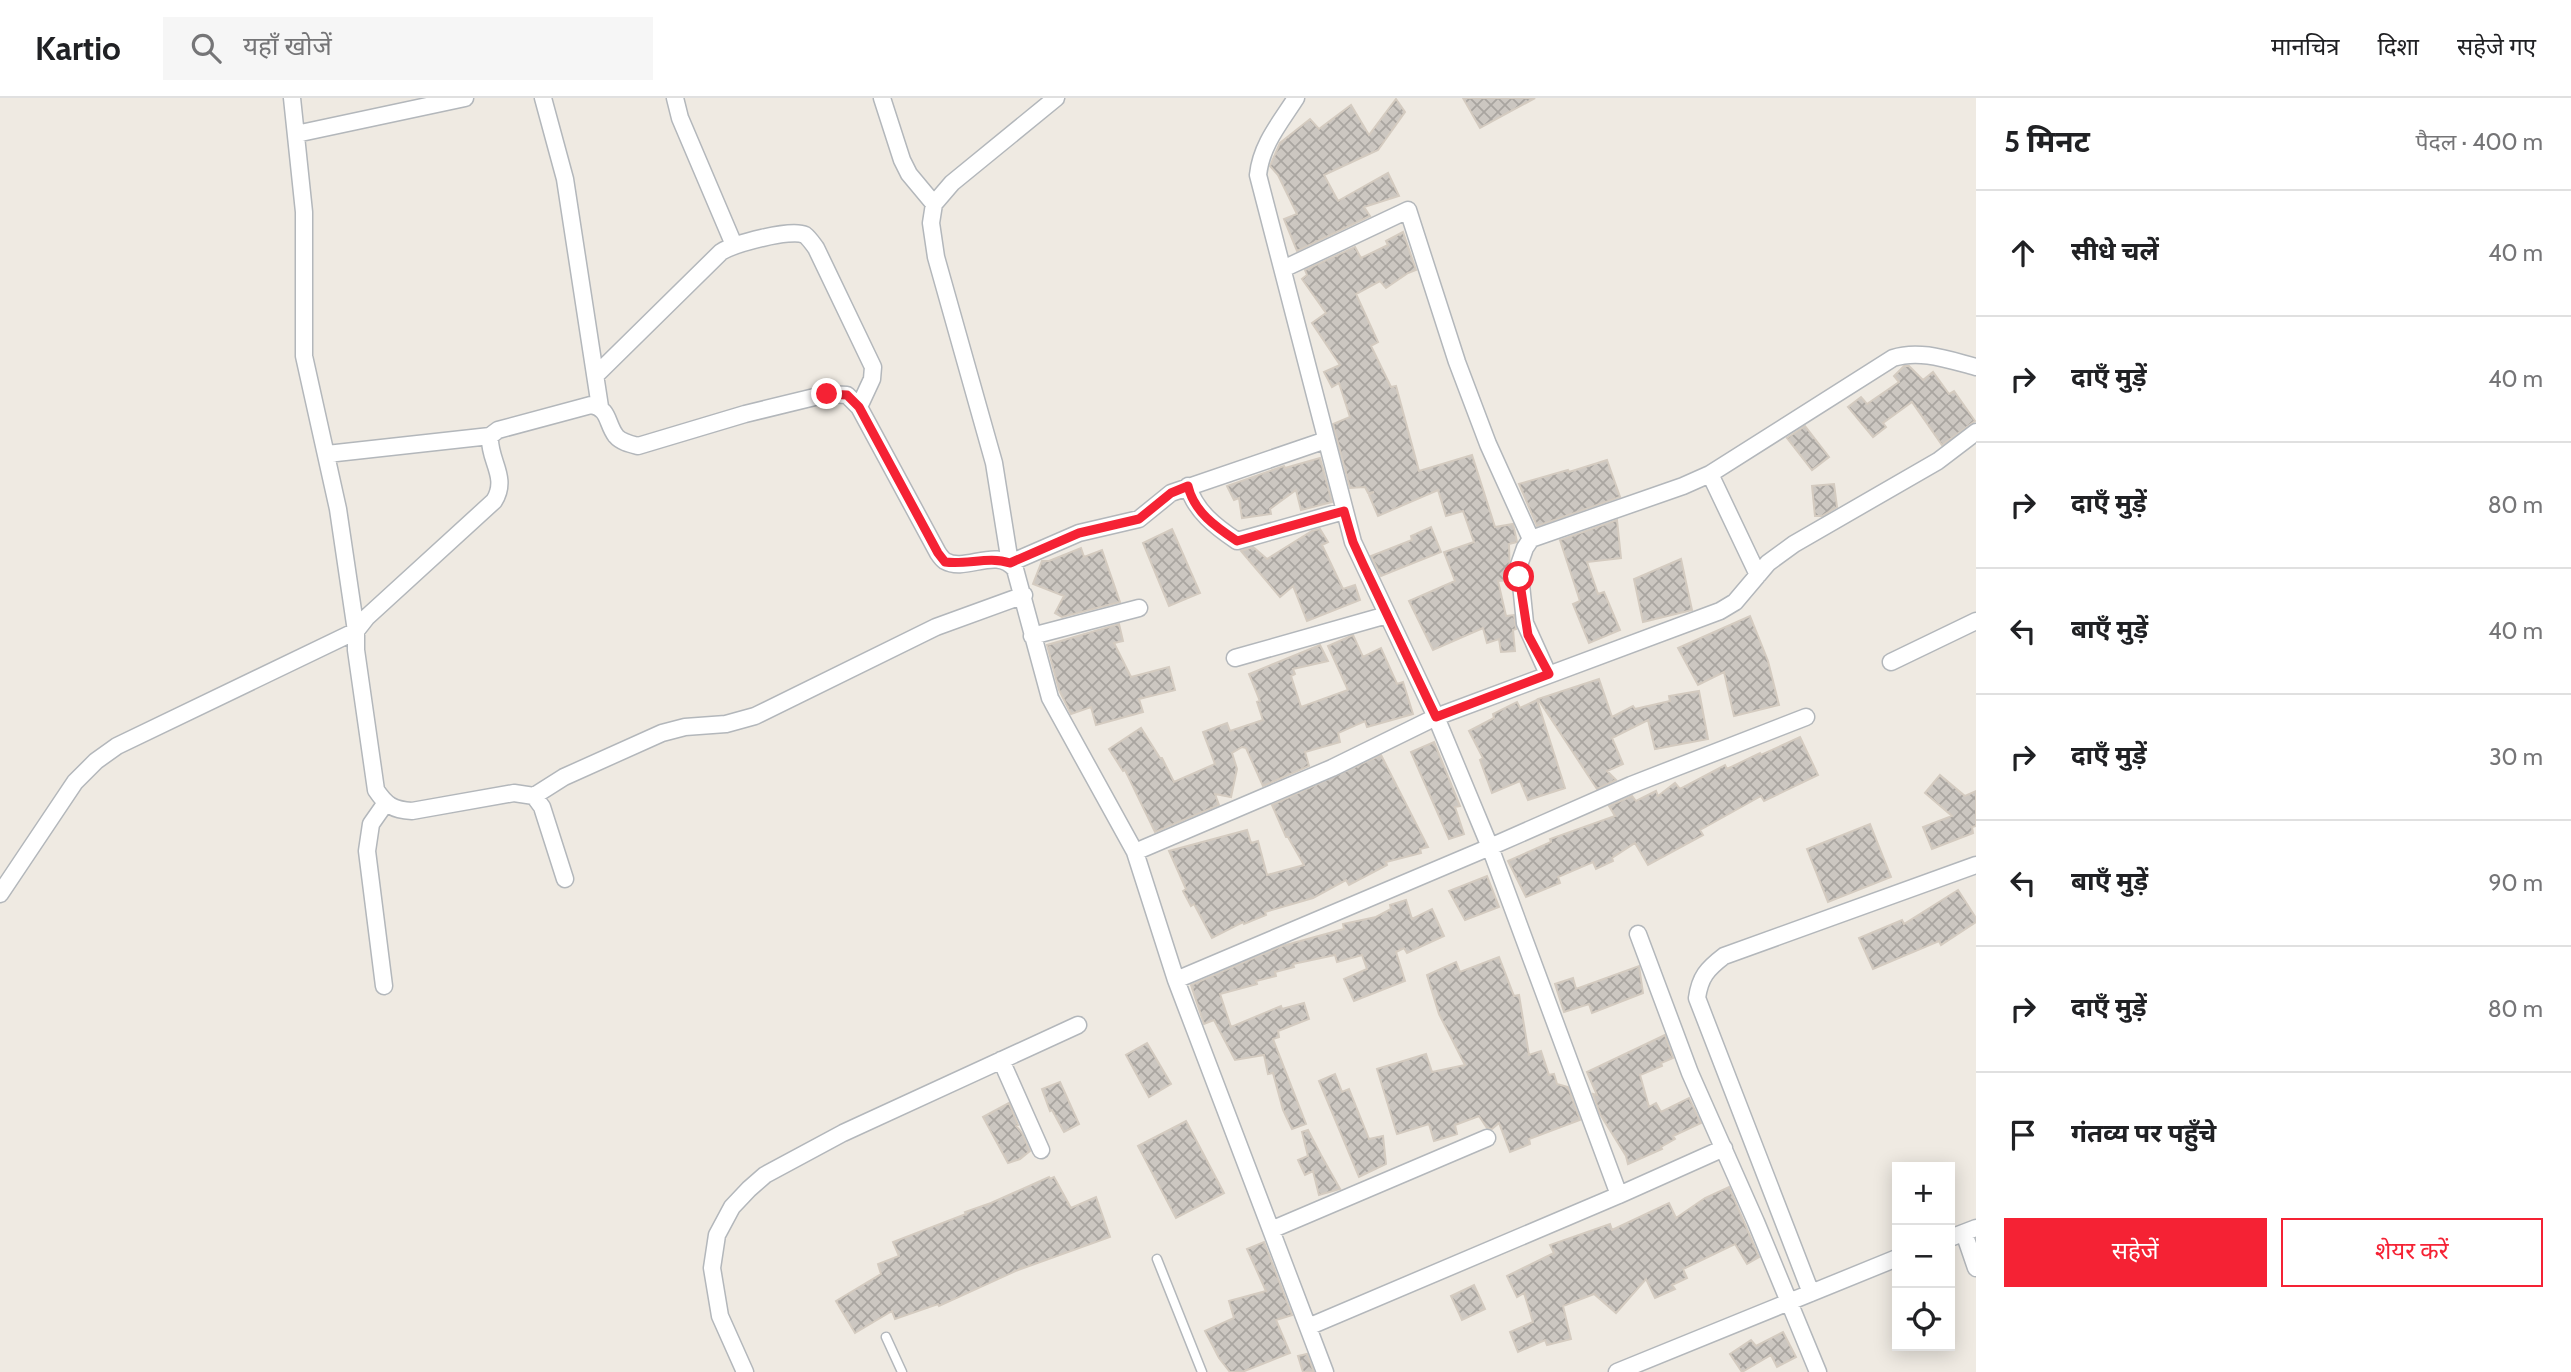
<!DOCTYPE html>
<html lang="hi">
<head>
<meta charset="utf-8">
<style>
  :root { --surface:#fff; --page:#f6f6f6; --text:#202124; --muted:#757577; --line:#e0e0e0; --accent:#f52234 }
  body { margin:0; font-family:Cabin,"Noto Sans Devanagari",sans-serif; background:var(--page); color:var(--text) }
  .controls { position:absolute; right:21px; bottom:21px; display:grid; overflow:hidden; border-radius:0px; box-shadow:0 4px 18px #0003 }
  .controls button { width:63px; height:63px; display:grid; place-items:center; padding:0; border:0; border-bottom:2px solid var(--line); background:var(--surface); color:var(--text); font:35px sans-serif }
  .stop { position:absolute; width:21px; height:21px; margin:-16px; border:5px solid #f52234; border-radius:50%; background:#fff }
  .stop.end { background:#f52234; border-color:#fff; box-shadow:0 2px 7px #0008 }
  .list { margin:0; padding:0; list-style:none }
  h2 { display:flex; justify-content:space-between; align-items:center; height:91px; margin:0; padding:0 28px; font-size:30px }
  h2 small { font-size:23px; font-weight:400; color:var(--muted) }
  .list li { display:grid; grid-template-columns:46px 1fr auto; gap:21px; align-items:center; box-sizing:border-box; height:126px; padding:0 28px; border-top:2px solid var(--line) }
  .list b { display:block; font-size:26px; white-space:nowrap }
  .list em { font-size:23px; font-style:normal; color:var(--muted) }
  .actions { display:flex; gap:14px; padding:21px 28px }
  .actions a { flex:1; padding:16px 0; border:2px solid var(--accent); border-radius:0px; text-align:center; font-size:24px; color:var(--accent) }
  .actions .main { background:var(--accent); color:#fff }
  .icon { flex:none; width:38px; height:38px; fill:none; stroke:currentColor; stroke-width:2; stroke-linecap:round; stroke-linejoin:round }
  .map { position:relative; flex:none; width:1976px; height:1274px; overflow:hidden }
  header { display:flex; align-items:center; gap:42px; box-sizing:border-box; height:98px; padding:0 35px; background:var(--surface); border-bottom:2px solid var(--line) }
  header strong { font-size:33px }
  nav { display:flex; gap:38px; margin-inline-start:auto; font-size:24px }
  .search { width:490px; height:63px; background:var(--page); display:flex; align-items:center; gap:18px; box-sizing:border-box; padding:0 24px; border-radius:0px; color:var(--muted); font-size:26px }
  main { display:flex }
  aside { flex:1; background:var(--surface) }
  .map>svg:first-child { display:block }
</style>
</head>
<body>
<header>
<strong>Kartio</strong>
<div class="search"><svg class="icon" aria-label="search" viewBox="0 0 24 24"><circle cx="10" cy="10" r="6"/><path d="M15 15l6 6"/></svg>यहाँ खोजें</div>
<nav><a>मानचित्र</a><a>दिशा</a><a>सहेजे गए</a></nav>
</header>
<main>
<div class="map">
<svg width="1976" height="1274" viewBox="0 0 1976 1274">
  <defs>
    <pattern id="building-cross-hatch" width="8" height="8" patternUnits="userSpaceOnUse" patternTransform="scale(1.75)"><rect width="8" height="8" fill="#ccc7c1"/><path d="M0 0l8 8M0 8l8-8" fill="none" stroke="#a9a5a0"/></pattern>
  </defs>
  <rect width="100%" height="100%" fill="#efeae2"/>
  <!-- building -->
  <path fill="url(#building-cross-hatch)" stroke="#d4cbc0" stroke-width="2" d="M 1463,0 L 1535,0 L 1480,30 Z
    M 1396,1 L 1405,14 L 1378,52 L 1324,77 L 1338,103 L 1388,75 L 1399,98 L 1364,109 L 1370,118 L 1297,153 L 1284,121 L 1297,116 L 1278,77 L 1270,68 L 1280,45 L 1310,21 L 1319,31 L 1351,7 L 1369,37 Z
    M 1403,134 L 1416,172 L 1408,175 L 1386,190 L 1380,183 L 1356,196 L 1378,244 L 1371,248 L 1391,289 L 1396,288 L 1419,373 L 1472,357 L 1495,429 L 1513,426 L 1514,430 L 1517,444 L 1509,446 L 1510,482 L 1498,483 L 1506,518 L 1514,517 L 1516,531 L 1513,532 L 1515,553 L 1501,554 L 1499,541 L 1487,545 L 1483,530 L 1433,552 L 1409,503 L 1455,483 L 1444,454 L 1474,444 L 1463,413 L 1446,418 L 1438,392 L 1378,418 L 1369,397 L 1374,394 L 1368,395 L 1365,389 L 1350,390 L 1333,326 L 1350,319 L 1339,285 L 1332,289 L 1324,274 L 1340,267 L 1312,225 L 1326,215 L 1302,181 L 1307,177 L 1305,172 L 1355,149 L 1361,160 L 1388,147 L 1386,143 Z
    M 1904,268 L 1909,268 L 1923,282 L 1933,274 L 1949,296 L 1954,293 L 1975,323 L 1942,347 L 1912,304 L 1883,325 L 1886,329 L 1873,339 L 1848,309 L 1861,299 L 1867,306 L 1899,284 L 1894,278 Z
    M 1805,328 L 1829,359 L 1812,372 L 1787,340 Z
    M 1320,360 L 1332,404 L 1301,412 L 1296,392 L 1270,411 L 1271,416 L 1242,420 L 1239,400 L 1234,402 L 1227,388 L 1284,368 L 1285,370 Z
    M 1607,362 L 1620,399 L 1537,428 L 1519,386 L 1568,372 L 1569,374 Z
    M 1834,386 L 1837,409 L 1822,418 L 1815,418 L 1812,388 Z
    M 1617,422 L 1621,460 L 1587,464 L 1598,496 L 1604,494 L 1620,532 L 1589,545 L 1573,506 L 1580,503 L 1560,442 Z
    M 1431,429 L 1441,454 L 1381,478 L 1371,458 L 1412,442 L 1411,438 Z
    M 1172,431 L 1200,495 L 1169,508 L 1143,445 Z
    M 1320,431 L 1328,444 L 1322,447 L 1343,491 L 1355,487 L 1360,502 L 1307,523 L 1293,488 L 1280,499 L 1241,453 L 1253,449 L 1267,461 L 1312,433 Z
    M 1081,450 L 1084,459 L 1102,452 L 1120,504 L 1062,519 L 1055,515 L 1064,498 L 1033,486 L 1042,463 L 1049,463 Z
    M 1681,461 L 1692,512 L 1643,524 L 1634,481 Z
    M 1750,518 L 1768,563 L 1779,607 L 1734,618 L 1724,574 L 1698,587 L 1678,550 Z
    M 1119,526 L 1123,543 L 1114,545 L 1131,579 L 1169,569 L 1175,592 L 1139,601 L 1143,614 L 1096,627 L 1091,609 L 1071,616 L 1059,592 L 1047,547 Z
    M 1353,537 L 1363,559 L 1381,550 L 1397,586 L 1403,584 L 1413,616 L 1367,629 L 1365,623 L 1338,635 L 1340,644 L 1305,654 L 1309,668 L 1263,688 L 1246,650 L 1242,649 L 1232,655 L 1237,671 L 1231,699 L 1215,696 L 1219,707 L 1155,734 L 1125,672 L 1123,673 L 1109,651 L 1141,630 L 1160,660 L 1162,660 L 1174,684 L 1215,666 L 1203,634 L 1227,625 L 1230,633 L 1263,622 L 1257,604 L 1260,603 L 1249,576 L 1320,547 L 1328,563 L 1293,571 L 1295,576 L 1291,578 L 1301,609 L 1348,592 L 1328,548 Z
    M 1599,581 L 1612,619 L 1633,608 L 1635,611 L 1670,603 L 1669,598 L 1699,593 L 1708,641 L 1655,651 L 1648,622 L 1612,640 L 1623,666 L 1607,673 L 1616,682 L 1597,691 L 1538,601 Z
    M 1537,602 L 1565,690 L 1528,702 L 1520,683 L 1492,695 L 1480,662 L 1483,660 L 1469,633 L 1494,620 L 1493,616 L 1517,604 L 1520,610 Z
    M 1800,639 L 1818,677 L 1764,703 L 1761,698 L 1700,732 L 1703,737 L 1648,767 L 1635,745 L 1612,760 L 1613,763 L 1596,771 L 1593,764 L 1558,779 L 1560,785 L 1526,799 L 1508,763 L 1551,744 L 1550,741 L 1615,718 L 1609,708 L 1632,698 L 1636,703 L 1656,693 L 1658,698 L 1675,685 L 1680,691 L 1725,667 L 1727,671 L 1760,655 L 1761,657 Z
    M 1434,644 L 1460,708 L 1455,709 L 1464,736 L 1449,741 L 1411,654 Z
    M 1381,657 L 1428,749 L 1420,751 L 1421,755 L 1386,764 L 1387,767 L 1349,787 L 1346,782 L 1313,800 L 1265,814 L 1266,817 L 1244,826 L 1243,824 L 1212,840 L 1194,806 L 1191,808 L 1183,793 L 1186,791 L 1169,753 L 1247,732 L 1251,745 L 1258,743 L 1267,777 L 1304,767 L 1288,739 L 1286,739 L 1272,707 Z
    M 1940,677 L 1965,698 L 1976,693 L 1976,728 L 1972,729 L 1973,735 L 1932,751 L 1923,729 L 1952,718 L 1925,695 Z
    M 1870,726 L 1891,779 L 1828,804 L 1807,751 Z
    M 1487,778 L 1499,809 L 1465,822 L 1449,793 Z
    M 1958,792 L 1976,820 L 1976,824 L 1941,847 L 1939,843 L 1873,871 L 1859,840 L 1902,822 L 1904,826 Z
    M 1406,802 L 1412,821 L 1432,811 L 1444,838 L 1407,855 L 1404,850 L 1396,854 L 1405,883 L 1354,903 L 1344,881 L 1367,871 L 1362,857 L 1337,864 L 1335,857 L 1293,866 L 1294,869 L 1275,874 L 1276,878 L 1256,883 L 1257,886 L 1220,896 L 1231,929 L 1281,908 L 1282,911 L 1304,905 L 1309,921 L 1278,933 L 1279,939 L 1273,941 L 1306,1026 L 1292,1031 L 1283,1012 L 1273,975 L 1268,976 L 1264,957 L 1235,962 L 1214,922 L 1204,926 L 1191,887 L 1282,848 L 1344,831 L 1343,826 L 1376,819 L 1391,811 L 1390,807 Z
    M 1499,859 L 1514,898 L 1519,897 L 1529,957 L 1541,953 L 1549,977 L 1554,976 L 1557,986 L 1568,989 L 1580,1022 L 1529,1041 L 1530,1046 L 1510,1054 L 1499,1025 L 1492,1031 L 1487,1030 L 1479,1018 L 1455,1027 L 1457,1036 L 1434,1043 L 1429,1026 L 1397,1036 L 1377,971 L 1426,956 L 1432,974 L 1465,967 L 1439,916 L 1427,877 L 1456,864 L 1460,874 Z
    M 1639,868 L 1643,895 L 1592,915 L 1589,906 L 1564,914 L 1555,886 L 1573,880 L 1576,891 Z
    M 1665,937 L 1673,960 L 1661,965 L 1662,968 L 1640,977 L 1649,1009 L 1656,1005 L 1661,1014 L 1689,1000 L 1701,1025 L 1673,1038 L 1675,1041 L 1661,1049 L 1662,1051 L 1628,1066 L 1626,1058 L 1600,1016 L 1593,996 L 1597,997 L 1587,974 Z
    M 1147,945 L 1171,986 L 1149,999 L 1126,957 Z
    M 1335,976 L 1342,994 L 1349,991 L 1369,1041 L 1383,1038 L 1386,1066 L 1359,1079 L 1319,983 Z
    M 1060,984 L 1079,1026 L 1064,1034 L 1052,1012 L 1050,1013 L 1042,991 Z
    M 1009,1005 L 1018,1027 L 1016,1028 L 1022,1035 L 1030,1053 L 1020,1061 L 1008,1065 L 983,1019 Z
    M 1186,1023 L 1224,1095 L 1176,1120 L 1138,1048 Z
    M 1308,1032 L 1321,1057 L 1340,1091 L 1319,1097 L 1313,1073 L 1305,1077 L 1298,1062 L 1308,1058 L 1302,1034 Z
    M 1049,1079 L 1050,1081 L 1054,1079 L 1071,1110 L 1096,1099 L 1110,1139 L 1018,1172 L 939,1208 L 938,1206 L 895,1221 L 892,1213 L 855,1235 L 836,1203 L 881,1176 L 878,1166 L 899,1158 L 893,1144 L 966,1116 L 965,1114 L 991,1105 Z
    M 1729,1089 L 1759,1159 L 1747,1166 L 1735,1146 L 1683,1171 L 1687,1180 L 1672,1187 L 1675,1191 L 1655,1200 L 1646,1181 L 1616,1215 L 1594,1196 L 1563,1208 L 1571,1241 L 1547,1247 L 1545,1242 L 1518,1254 L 1510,1234 L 1533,1224 L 1524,1195 L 1517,1199 L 1507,1178 L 1554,1155 L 1550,1147 L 1610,1126 L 1612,1132 L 1669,1105 L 1676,1120 L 1705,1100 Z
    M 1264,1144 L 1292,1217 L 1276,1222 L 1290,1255 L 1242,1274 L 1230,1274 L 1219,1260 L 1205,1233 L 1234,1220 L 1229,1203 L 1266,1193 L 1247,1151 Z
    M 1474,1187 L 1485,1211 L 1462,1222 L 1451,1198 Z
    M 1783,1234 L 1796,1259 L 1777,1269 L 1771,1257 L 1742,1274 L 1730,1256 L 1751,1242 L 1756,1248 Z
    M 1307,1256 L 1314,1274 L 1303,1274 L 1298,1258 Z"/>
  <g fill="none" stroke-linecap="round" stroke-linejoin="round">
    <defs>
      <path id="lane" d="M 1157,1161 L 1202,1274
        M 886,1239 L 902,1274"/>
      <path id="street" d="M 543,0 L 565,81 L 600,309
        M 675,0 L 680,20 L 734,147
        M 882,0 L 902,62 L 909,76 L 934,106
        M 1056,0 L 952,85 L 934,106 L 931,125 L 936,159 L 994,365 L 1010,465 L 1079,435 L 1139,421 L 1171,395 L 1326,342
        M 1296,0 C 1280,25 1261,47 1258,77 L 1353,444 L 1436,619 L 1490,749 L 1619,1097 L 1724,1050
        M 296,36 L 465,0
        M 1283,171 L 1408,112 L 1457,264 L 1488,346 L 1531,441
        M 596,277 L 721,154 C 734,146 791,130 805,137 C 809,140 813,146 816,150 L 873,269 L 872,281 L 859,309
        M 327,356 L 490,338
        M 1710,376 L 1758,477
        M 1188,388 C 1195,413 1216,429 1237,443 L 1344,413
        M 1032,538 L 1139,510
        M 1235,560 L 1387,517
        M 1891,564 L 1976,523
        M 1548,576 L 1525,525 L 1519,467 L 1525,450 L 1531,441 L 1683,388 L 1710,376 L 1893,260 C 1920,251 1949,262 1976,269
        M 534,698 L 564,679 L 662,635 L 685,629 L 726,626 L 755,618 L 936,529 L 1024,497
        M 1135,754 L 1332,670 L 1436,619 L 1720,513 L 1735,504 L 1768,465 L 1794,446 L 1938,363 L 1976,334
        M 565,781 L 542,709 L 534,698 L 514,695 L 412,713 C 393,712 386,707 376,692 L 356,552 L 356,533 L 367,519 L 494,403 C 509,379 488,362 490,338 L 498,332 L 591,307 C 610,311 606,325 616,338 C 621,344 630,346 638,348 L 745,316 L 827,296 L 847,297 L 859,309 L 938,455 C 940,458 942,461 945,463 C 966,475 996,448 1015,471 L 1050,600 L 1135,754 L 1176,882 L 1325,1274
        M 0,796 L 75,684 L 96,663 L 117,648 L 356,533 L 338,411 L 304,258 L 304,114 L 292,0
        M 1638,836 L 1690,975 L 1756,1124 L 1818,1274
        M 1176,882 L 1490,749 L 1631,687 L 1806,619
        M 384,888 L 367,753 L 371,726 L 385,706
        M 1001,962 L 1041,1052
        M 1271,1132 L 1487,1040
        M 1964,1135 L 1976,1170
        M 1950,1140 L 1976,1130
        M 1811,1195 L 1697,900 C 1700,879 1707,871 1724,858 L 1976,767
        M 1308,1229 L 1619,1097
        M 745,1274 L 720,1218 L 712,1170 L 717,1137 L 732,1109 L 749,1091 L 765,1077 L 843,1035 L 1078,927
        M 1617,1274 L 1897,1160"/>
    </defs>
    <!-- lane casing -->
    <use href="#lane" stroke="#b3b7bb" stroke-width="11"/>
    <!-- street casing -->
    <use href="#street" stroke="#b3b7bb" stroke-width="19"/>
    <!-- lane -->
    <use href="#lane" stroke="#fff" stroke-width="8"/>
    <!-- street -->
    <use href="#street" stroke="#fff" stroke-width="16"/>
  </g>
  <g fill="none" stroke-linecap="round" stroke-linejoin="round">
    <!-- route -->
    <path stroke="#f52234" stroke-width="9" d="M 827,296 L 847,297 L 859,309 L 938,455 L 945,464 C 967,467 989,458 1010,465 L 1079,435 L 1139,421 L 1171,395 L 1188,388 C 1194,414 1216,429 1237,443 L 1344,413 L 1353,444 L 1363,466 L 1436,619 L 1549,576 L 1528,537 L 1519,479"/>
  </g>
</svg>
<div class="controls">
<button>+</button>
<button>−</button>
<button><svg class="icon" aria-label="locate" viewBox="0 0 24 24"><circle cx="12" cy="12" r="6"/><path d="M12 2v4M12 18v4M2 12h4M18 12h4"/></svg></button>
</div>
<div class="stop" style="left:1519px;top:479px"></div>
<div class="stop end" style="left:827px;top:296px"></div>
</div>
<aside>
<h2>5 मिनट<small>पैदल · 400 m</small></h2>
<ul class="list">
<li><svg class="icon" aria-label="ahead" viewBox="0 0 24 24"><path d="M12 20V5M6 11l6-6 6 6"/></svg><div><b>सीधे चलें</b></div><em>40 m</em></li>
<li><svg class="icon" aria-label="right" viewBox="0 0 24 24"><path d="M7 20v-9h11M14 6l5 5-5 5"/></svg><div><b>दाएँ मुड़ें</b></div><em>40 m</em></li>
<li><svg class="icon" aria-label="right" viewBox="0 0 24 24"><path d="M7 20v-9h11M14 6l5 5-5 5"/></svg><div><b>दाएँ मुड़ें</b></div><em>80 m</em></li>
<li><svg class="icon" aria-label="left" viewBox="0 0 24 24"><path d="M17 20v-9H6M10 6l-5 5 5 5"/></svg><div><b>बाएँ मुड़ें</b></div><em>40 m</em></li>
<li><svg class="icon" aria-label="right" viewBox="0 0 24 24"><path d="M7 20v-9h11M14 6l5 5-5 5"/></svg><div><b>दाएँ मुड़ें</b></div><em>30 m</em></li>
<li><svg class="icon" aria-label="left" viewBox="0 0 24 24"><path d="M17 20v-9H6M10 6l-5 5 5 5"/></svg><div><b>बाएँ मुड़ें</b></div><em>90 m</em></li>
<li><svg class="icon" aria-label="right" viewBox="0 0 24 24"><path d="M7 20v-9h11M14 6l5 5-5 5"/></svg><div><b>दाएँ मुड़ें</b></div><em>80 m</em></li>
<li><svg class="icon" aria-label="arrive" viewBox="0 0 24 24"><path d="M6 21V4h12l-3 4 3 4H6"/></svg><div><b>गंतव्य पर पहुँचे</b></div></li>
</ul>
<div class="actions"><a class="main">सहेजें</a><a>शेयर करें</a></div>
</aside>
</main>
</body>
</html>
